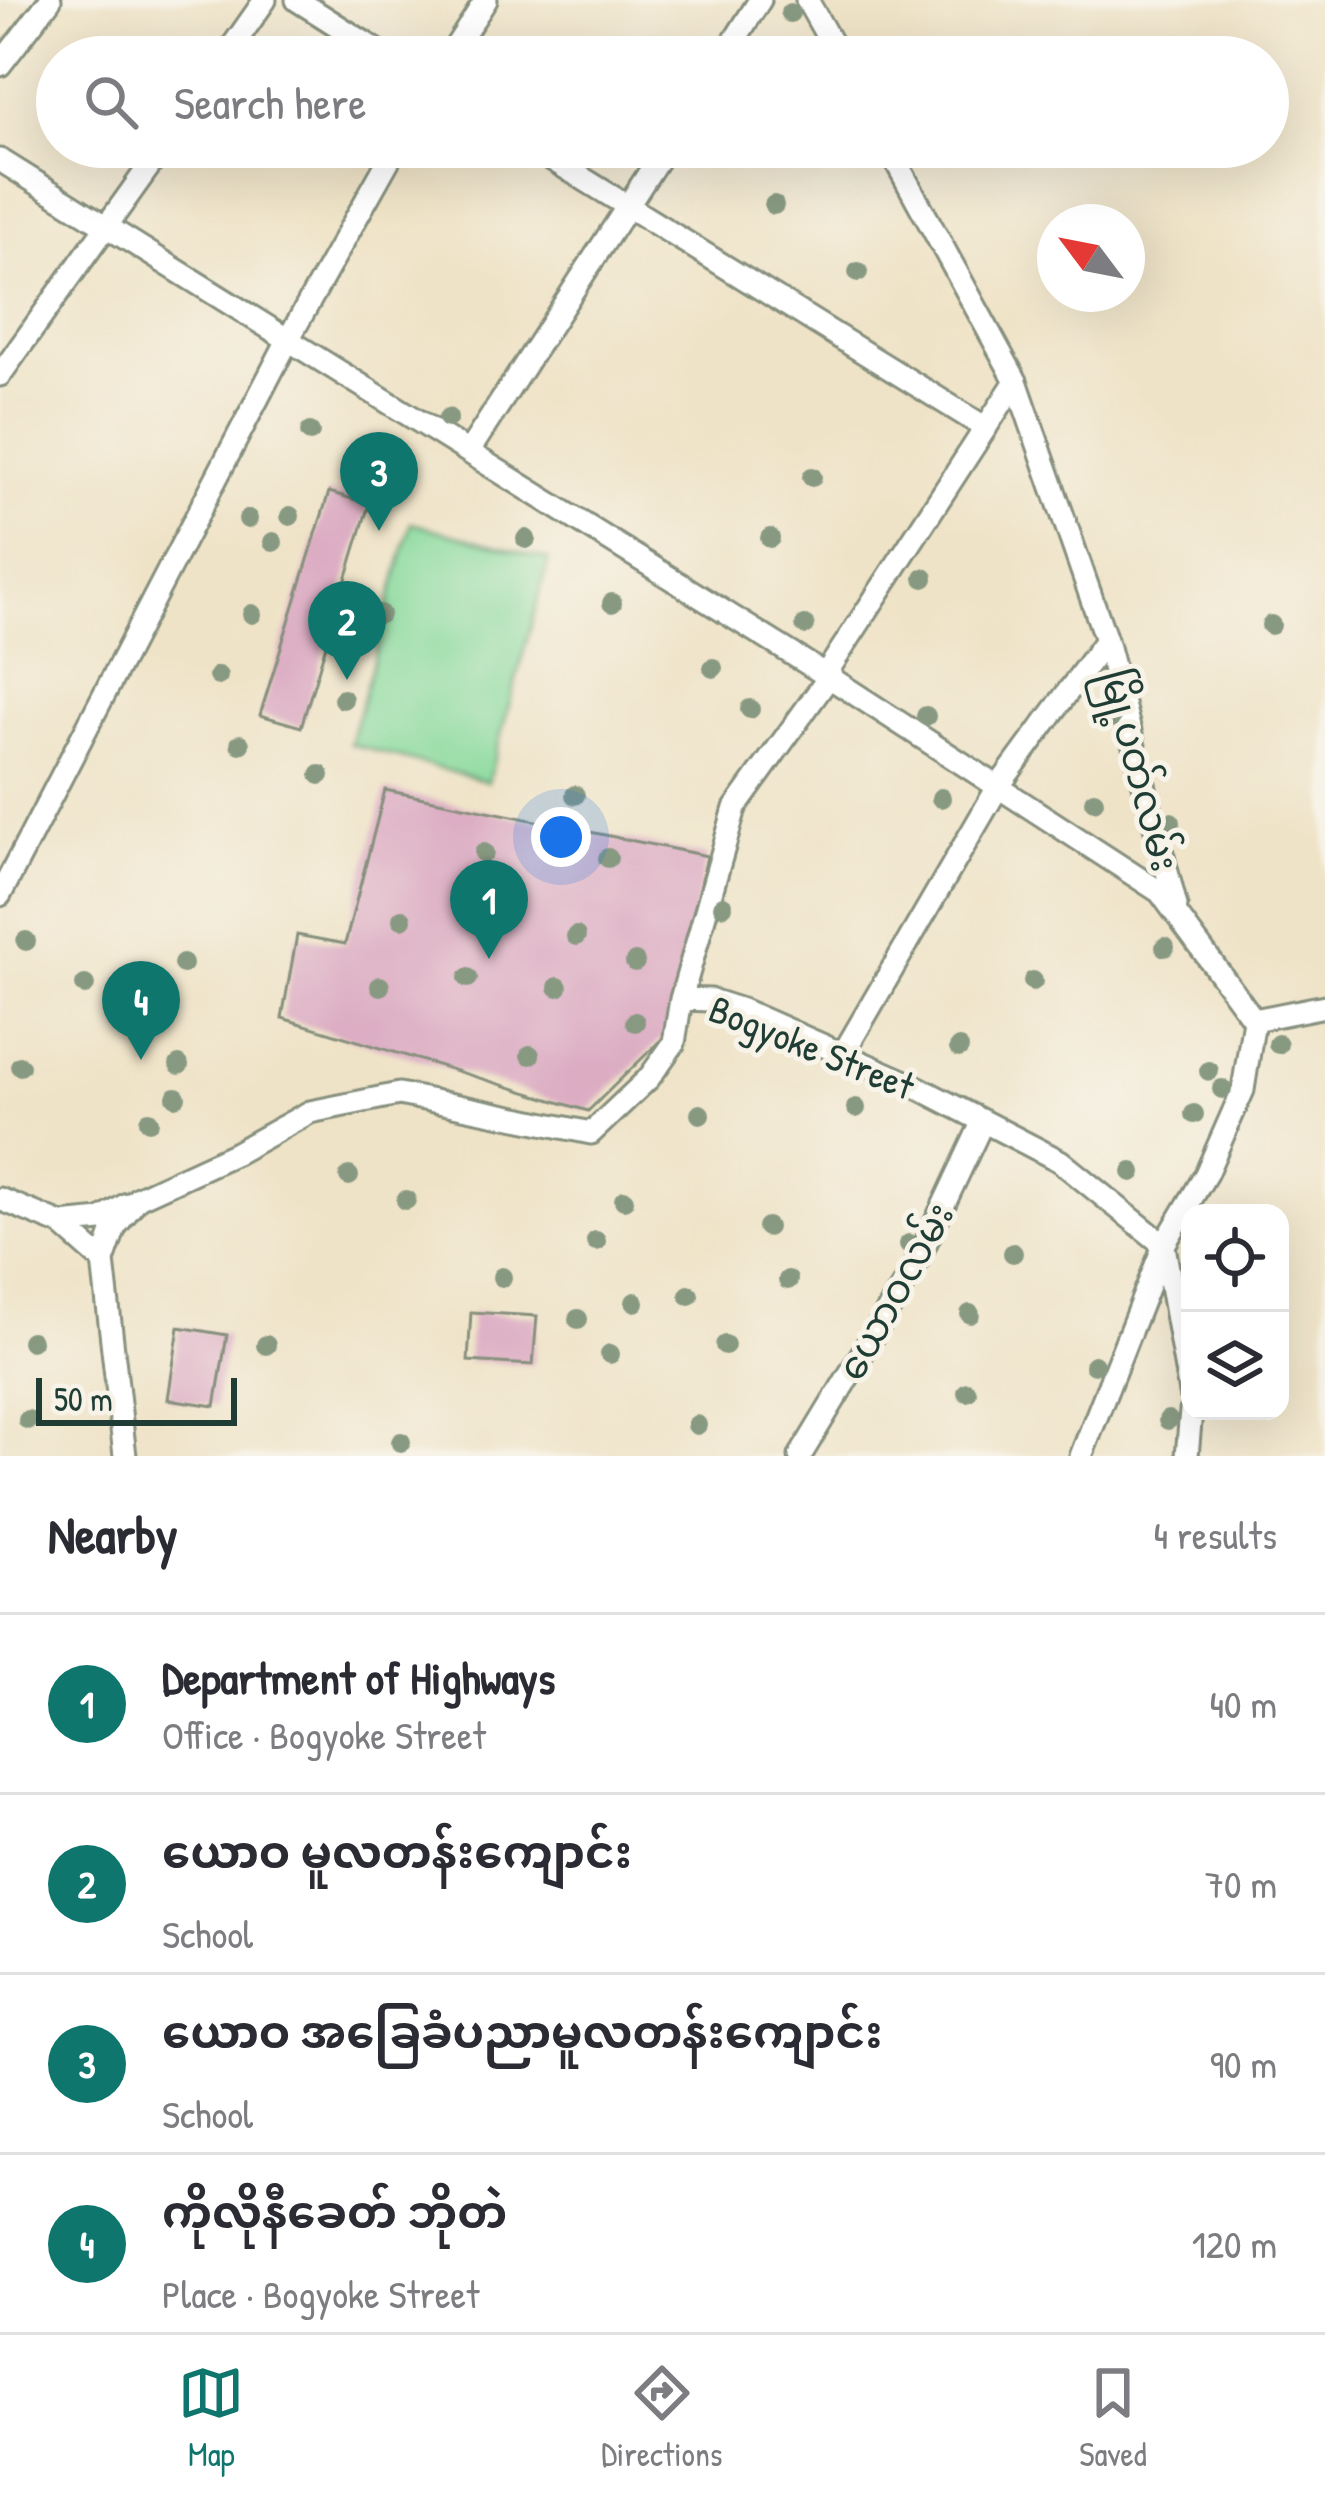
<!DOCTYPE html>
<html lang="en">
<head>
<meta charset="utf-8">
<style>
  :root { --surface:#fff; --page:#f7f7f7; --text:#2b2b33; --muted:#7c7c81; --line:#e1e1e2; --accent:#0f766e }
  body { margin:0; font-family:"Patrick Hand","Noto Sans Myanmar",sans-serif; background:var(--page); color:var(--text) }
  .controls { position:absolute; right:36px; bottom:36px; display:grid; overflow:hidden; border-radius:24px; box-shadow:0 12px 48px #0002 }
  .controls button { width:108px; height:108px; display:grid; place-items:center; padding:0; border:0; border-bottom:3px solid var(--line); background:var(--surface); color:var(--text); font:60px sans-serif }
  .compass { position:absolute; left:1037px; top:204px; width:108px; height:108px; border-radius:50%; background:var(--surface); box-shadow:0 12px 48px #0002; rotate:302deg }
  .scale { position:absolute; left:36px; bottom:30px; width:201px; box-sizing:border-box; padding-left:12px; border:6px solid #1f3d34; border-top:0; font-size:33px; line-height:42px; white-space:nowrap; color:#1f3d34; -webkit-text-stroke:9px #f7f3e8; paint-order:stroke }
  .you { position:absolute; left:561px; top:837px; width:42px; height:42px; margin:-30px; border:9px solid #fff; border-radius:50%; background:#1a73e8; box-shadow:0 0 0 18px #1a73e833 }
  .badge { display:grid; place-items:center; width:78px; height:78px; border-radius:50%; background:var(--accent); color:#fff; font-size:39px; font-weight:700 }
  .pin { position:absolute; translate:-50% -99px; filter:drop-shadow(0 3px 6px #0008) }
  .pin::after { content:''; position:absolute; top:63px; width:42px; height:36px; background:inherit; clip-path:polygon(0 0,100% 0,50% 100%) }
  .list { margin:0; padding:0; list-style:none }
  h2 { display:flex; justify-content:space-between; align-items:center; height:156px; margin:0; padding:0 48px; font-size:51px }
  h2 small { font-size:39px; font-weight:400; color:var(--muted) }
  .list li { display:grid; grid-template-columns:78px 1fr auto; gap:36px; align-items:center; box-sizing:border-box; height:180px; padding:0 48px; border-top:3px solid var(--line) }
  .list b { display:block; font-size:45px; white-space:nowrap }
  .list p { margin:0; font-size:39px; white-space:nowrap; color:var(--muted) }
  .list em { font-size:39px; font-style:normal; color:var(--muted) }
  .icon { flex:none; width:66px; height:66px; fill:none; stroke:currentColor; stroke-width:2; stroke-linecap:round; stroke-linejoin:round }
  .map { position:relative; flex:none; width:1325px; height:1456px; overflow:hidden }
  .search { position:absolute; background:var(--surface); box-shadow:0 12px 48px #0002; left:36px; right:36px; top:36px; height:132px; display:flex; align-items:center; gap:30px; box-sizing:border-box; padding:0 42px; border-radius:66px; color:var(--muted); font-size:45px }
  .sheet { height:876px; background:var(--surface) }
  nav { display:flex; justify-content:space-around; align-items:center; box-sizing:border-box; height:168px; border-top:3px solid var(--line); background:var(--surface); font-size:33px; color:var(--muted) }
  nav a { display:grid; justify-items:center; gap:6px }
  nav .on { color:var(--accent) }
  .map>svg:first-child { display:block }
</style>
</head>
<body>
<div class="map">
<svg width="1325" height="1456" viewBox="0 0 1325 1456">
  <rect width="100%" height="100%" fill="#f7f3e8"/>
  <filter id="ink" filterUnits="userSpaceOnUse"><feTurbulence type="fractalNoise" baseFrequency=".00833" numOctaves="2"/><feDisplacementMap in="SourceGraphic" scale="24" xChannelSelector="R" yChannelSelector="G"/><feConvolveMatrix kernelMatrix="1 2 1 2 8 2 1 2 1" color-interpolation-filters="sRGB"/></filter>
  <filter id="wash" filterUnits="userSpaceOnUse"><feTurbulence type="fractalNoise" baseFrequency=".004" numOctaves="4" result="noise"/><feDisplacementMap in="SourceGraphic" scale="48" xChannelSelector="R" yChannelSelector="G"/><feGaussianBlur stdDeviation="2.7" result="paint"/><feColorMatrix in="noise" values="0 0 0 0 0 0 0 0 0 0 0 0 0 0 0 0 0 1.4 0 .05"/><feComposite in="paint" operator="in"/></filter>
  <g filter="url(#wash)">
    <rect width="100%" height="100%" fill="#efe3c7"/>
    <!-- green -->
    <path fill="#86d99b" stroke="#528b68" stroke-width="3" d="M 411,523 L 549,560 L 488,782 L 350,744 Z"/>
    <g id="blocks">
      <!-- building -->
      <path fill="#dcacc3" d="M 329,492 L 369,504 L 301,727 L 260,715 Z
        M 385,790 L 707,856 L 669,1032 L 588,1111 L 282,1018 L 297,935 L 345,944 Z
        M 471,1312 L 537,1316 L 533,1365 L 468,1361 Z
        M 179,1327 L 227,1335 L 215,1406 L 168,1399 Z"/>
    </g>
  </g>
  <g filter="url(#ink)">
    <use href="#blocks" fill-opacity="0" stroke="#87907e" stroke-width="3"/>
    <g fill="none" stroke-linecap="round" stroke-linejoin="round">
      <defs>
        <path id="minor" d="M 297,0 L 387,57
          M 807,0 L 839,57
          M 225,57 L 265,0
          M 449,57 L 486,0
          M 724,57 L 760,0
          M 0,65 L 50,0
          M 532,147 L 986,428
          M 888,147 L 1016,381 L 1106,640 L 1176,906
          M 0,160 L 829,677 L 1160,892 L 1254,1020 L 1243,1090 L 1206,1174 L 1164,1245 L 1081,1456
          M 0,375 L 163,147
          M 469,451 L 666,147
          M 825,675 L 1016,381
          M 0,895 L 289,338 L 396,147
          M 681,999 L 735,808 L 829,677
          M 1254,1020 L 1325,1006
          M 843,1054 L 998,787 L 1106,640
          M 0,1199 L 61,1224 L 103,1261
          M 61,1224 L 101,1220 L 127,1204
          M 1164,1246 L 1190,1393
          M 125,1456 L 103,1261 L 115,1227 L 138,1198 L 236,1153 L 310,1112 L 399,1094 L 591,1133 L 649,1078 L 674,1043 L 681,999 L 711,1000 L 742,1010 L 913,1085 L 1060,1161 L 1164,1245
          M 800,1456 L 915,1266 L 983,1121
          M 1187,1456 L 1191,1411"/>
      </defs>
      <!-- minor casing -->
      <use href="#minor" stroke="#87907e" stroke-width="27"/>
      <!-- minor -->
      <use href="#minor" stroke="#fff" stroke-width="21"/>
    </g>
    <!-- trees -->
    <g fill="#889982">
      <circle cx="790" cy="13" r="10"/>
      <circle cx="774" cy="205" r="10"/>
      <circle cx="858" cy="272" r="10"/>
      <circle cx="448" cy="418" r="10"/>
      <circle cx="310" cy="432" r="10"/>
      <circle cx="812" cy="477" r="10"/>
      <circle cx="372" cy="480" r="10"/>
      <circle cx="290" cy="516" r="10"/>
      <circle cx="248" cy="519" r="10"/>
      <circle cx="770" cy="538" r="10"/>
      <circle cx="526" cy="539" r="10"/>
      <circle cx="273" cy="542" r="10"/>
      <circle cx="924" cy="578" r="10"/>
      <circle cx="612" cy="603" r="10"/>
      <circle cx="252" cy="614" r="10"/>
      <circle cx="380" cy="614" r="10"/>
      <circle cx="805" cy="625" r="10"/>
      <circle cx="1271" cy="625" r="10"/>
      <circle cx="713" cy="668" r="10"/>
      <circle cx="218" cy="676" r="10"/>
      <circle cx="343" cy="699" r="10"/>
      <circle cx="750" cy="709" r="10"/>
      <circle cx="926" cy="716" r="10"/>
      <circle cx="1111" cy="718" r="10"/>
      <circle cx="240" cy="744" r="10"/>
      <circle cx="320" cy="775" r="10"/>
      <circle cx="575" cy="795" r="10"/>
      <circle cx="941" cy="798" r="10"/>
      <circle cx="1094" cy="801" r="10"/>
      <circle cx="1171" cy="822" r="10"/>
      <circle cx="484" cy="853" r="10"/>
      <circle cx="608" cy="858" r="10"/>
      <circle cx="723" cy="906" r="10"/>
      <circle cx="402" cy="919" r="10"/>
      <circle cx="576" cy="936" r="10"/>
      <circle cx="26" cy="941" r="10"/>
      <circle cx="1165" cy="947" r="10"/>
      <circle cx="635" cy="962" r="10"/>
      <circle cx="183" cy="964" r="10"/>
      <circle cx="468" cy="978" r="10"/>
      <circle cx="1033" cy="981" r="10"/>
      <circle cx="85" cy="985" r="10"/>
      <circle cx="380" cy="986" r="10"/>
      <circle cx="558" cy="987" r="10"/>
      <circle cx="635" cy="1022" r="10"/>
      <circle cx="1278" cy="1044" r="10"/>
      <circle cx="959" cy="1048" r="10"/>
      <circle cx="530" cy="1055" r="10"/>
      <circle cx="179" cy="1065" r="10"/>
      <circle cx="20" cy="1066" r="10"/>
      <circle cx="1209" cy="1071" r="10"/>
      <circle cx="1222" cy="1089" r="10"/>
      <circle cx="176" cy="1097" r="10"/>
      <circle cx="856" cy="1108" r="10"/>
      <circle cx="700" cy="1114" r="10"/>
      <circle cx="1194" cy="1114" r="10"/>
      <circle cx="149" cy="1121" r="10"/>
      <circle cx="1132" cy="1172" r="10"/>
      <circle cx="349" cy="1176" r="10"/>
      <circle cx="406" cy="1200" r="10"/>
      <circle cx="624" cy="1200" r="10"/>
      <circle cx="767" cy="1227" r="10"/>
      <circle cx="596" cy="1241" r="10"/>
      <circle cx="909" cy="1244" r="10"/>
      <circle cx="1013" cy="1253" r="10"/>
      <circle cx="502" cy="1277" r="10"/>
      <circle cx="788" cy="1280" r="10"/>
      <circle cx="689" cy="1295" r="10"/>
      <circle cx="635" cy="1302" r="10"/>
      <circle cx="970" cy="1314" r="10"/>
      <circle cx="578" cy="1319" r="10"/>
      <circle cx="31" cy="1341" r="10"/>
      <circle cx="266" cy="1345" r="10"/>
      <circle cx="725" cy="1345" r="10"/>
      <circle cx="610" cy="1354" r="10"/>
      <circle cx="1094" cy="1365" r="10"/>
      <circle cx="967" cy="1392" r="10"/>
      <circle cx="28" cy="1420" r="10"/>
      <circle cx="1168" cy="1420" r="10"/>
      <circle cx="697" cy="1425" r="10"/>
      <circle cx="401" cy="1442" r="10"/>
    </g>
  </g>
  <g text-anchor="middle" stroke-width="10" stroke-linejoin="round" paint-order="stroke">
    <!-- street labels -->
    <g font-size="39" fill="#1f3d34" stroke="#f7f3e8">
      <text transform="translate(1140 770) rotate(75)" y="14">မြို့ပတ်လမ်း</text>
      <text transform="translate(812 1047) rotate(22)" y="14">Bogyoke Street</text>
      <text transform="translate(895 1291) rotate(-61)" y="14">ယောဝလမ်း</text>
    </g>
  </g>
</svg>
<div class="controls">
<button><svg class="icon" aria-label="locate" viewBox="0 0 24 24"><circle cx="12" cy="12" r="6"/><path d="M12 2v4M12 18v4M2 12h4M18 12h4"/></svg></button>
<button><svg class="icon" aria-label="layers" viewBox="0 0 24 24"><path d="M12 4l9 5-9 5-9-5zM3 14l9 5 9-5"/></svg></button>
</div>
<svg class="compass" viewBox="-18 -18 36 36"><path d="M0-13l5 13h-10z" fill="#e53935"/><path d="M0 13l5-13h-10z" fill="#7c7c81"/></svg>
<div class="scale">50 m</div>
<div class="you"></div>
<div class="pin badge" style="left:489px;top:959px">1</div>
<div class="pin badge" style="left:347px;top:680px">2</div>
<div class="pin badge" style="left:379px;top:531px">3</div>
<div class="pin badge" style="left:141px;top:1060px">4</div>
<div class="search"><svg class="icon" aria-label="search" viewBox="0 0 24 24"><circle cx="10" cy="10" r="6"/><path d="M15 15l6 6"/></svg>Search here</div>
</div>
<section class="sheet">
<h2>Nearby<small>4 results</small></h2>
<ul class="list">
<li><span class="badge">1</span><div><b>Department of Highways</b><p>Office · Bogyoke Street</p></div><em>40 m</em></li>
<li><span class="badge">2</span><div><b>ယောဝ မူလတန်းကျောင်း</b><p>School</p></div><em>70 m</em></li>
<li><span class="badge">3</span><div><b>ယောဝ အခြေခံပညာမူလတန်းကျောင်း</b><p>School</p></div><em>90 m</em></li>
<li><span class="badge">4</span><div><b>ကိုလိုနီခေတ် ဘိုတဲ</b><p>Place · Bogyoke Street</p></div><em>120 m</em></li>
</ul>
</section>
<nav>
<a class="on"><svg class="icon" aria-label="map" viewBox="0 0 24 24"><path d="M3 6l6-2 6 2 6-2v14l-6 2-6-2-6 2zM9 4v14M15 6v14"/></svg>Map</a>
<a><svg class="icon" aria-label="directions" viewBox="0 0 24 24"><path d="M12 3l9 9-9 9-9-9zM9 14v-3h6M13 9l2 2-2 2"/></svg>Directions</a>
<a><svg class="icon" aria-label="saved" viewBox="0 0 24 24"><path d="M7 4h10v16l-5-4-5 4z"/></svg>Saved</a>
</nav>
</body>
</html>
